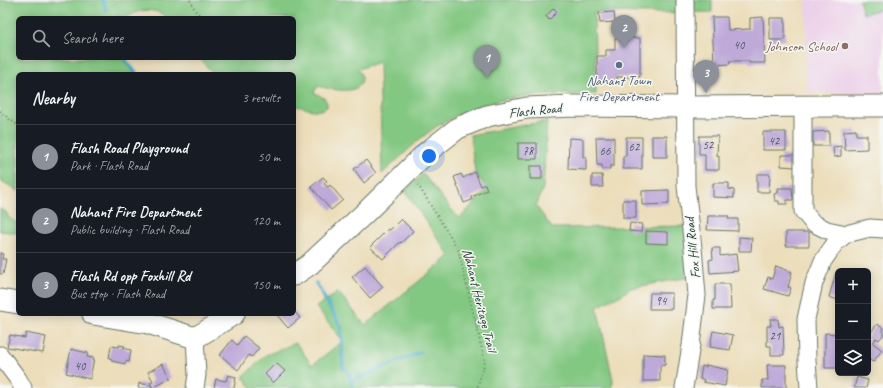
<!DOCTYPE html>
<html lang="en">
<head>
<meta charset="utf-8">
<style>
  :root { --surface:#171b24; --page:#242831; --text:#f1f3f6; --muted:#9ea1a6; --line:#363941; --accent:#8c9099 }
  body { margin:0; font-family:Caveat,sans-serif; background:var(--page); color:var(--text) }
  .controls { position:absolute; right:12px; bottom:12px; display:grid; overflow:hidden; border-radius:6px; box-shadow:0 2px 10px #0003 }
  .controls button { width:36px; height:36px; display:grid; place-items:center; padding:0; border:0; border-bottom:1px solid var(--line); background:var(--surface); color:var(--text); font:20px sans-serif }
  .you { position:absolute; left:429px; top:156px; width:14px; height:14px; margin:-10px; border:3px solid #fff; border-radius:50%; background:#1a73e8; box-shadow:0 0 0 6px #1a73e833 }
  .badge { display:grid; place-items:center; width:26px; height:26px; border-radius:50%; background:var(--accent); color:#fff; font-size:13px; font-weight:700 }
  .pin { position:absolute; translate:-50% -33px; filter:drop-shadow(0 1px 2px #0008) }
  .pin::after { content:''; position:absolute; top:21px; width:14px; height:12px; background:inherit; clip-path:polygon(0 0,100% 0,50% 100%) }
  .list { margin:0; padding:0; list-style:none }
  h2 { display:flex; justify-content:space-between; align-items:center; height:52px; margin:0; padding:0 16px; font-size:17px }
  h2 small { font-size:13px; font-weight:400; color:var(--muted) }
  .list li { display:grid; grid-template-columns:26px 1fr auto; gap:12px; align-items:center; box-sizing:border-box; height:64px; padding:0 16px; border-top:1px solid var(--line) }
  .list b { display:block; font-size:15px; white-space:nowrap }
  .list p { margin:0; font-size:13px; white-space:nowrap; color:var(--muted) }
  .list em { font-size:13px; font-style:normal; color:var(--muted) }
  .icon { flex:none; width:22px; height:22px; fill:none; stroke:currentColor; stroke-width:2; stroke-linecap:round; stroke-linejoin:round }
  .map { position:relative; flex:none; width:883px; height:388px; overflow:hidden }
  .search { position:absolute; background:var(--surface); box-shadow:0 2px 10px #0003; left:16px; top:16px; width:280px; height:44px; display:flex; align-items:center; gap:10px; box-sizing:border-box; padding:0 14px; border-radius:6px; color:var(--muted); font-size:15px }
  .panel { position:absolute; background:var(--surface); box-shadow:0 2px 10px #0003; left:16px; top:72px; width:280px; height:244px; border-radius:6px }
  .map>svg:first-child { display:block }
</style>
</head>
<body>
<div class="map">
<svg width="883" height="388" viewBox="0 0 883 388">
  <rect width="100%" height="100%" fill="#f6f6f2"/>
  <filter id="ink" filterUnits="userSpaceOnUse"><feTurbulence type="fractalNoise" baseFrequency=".025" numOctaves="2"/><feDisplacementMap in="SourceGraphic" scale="8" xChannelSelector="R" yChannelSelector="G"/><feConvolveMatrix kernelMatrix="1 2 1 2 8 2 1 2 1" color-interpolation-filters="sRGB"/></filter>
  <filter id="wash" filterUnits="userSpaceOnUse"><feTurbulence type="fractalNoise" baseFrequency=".012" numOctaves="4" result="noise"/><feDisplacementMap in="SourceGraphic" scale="16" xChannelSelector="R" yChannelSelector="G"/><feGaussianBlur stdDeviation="0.9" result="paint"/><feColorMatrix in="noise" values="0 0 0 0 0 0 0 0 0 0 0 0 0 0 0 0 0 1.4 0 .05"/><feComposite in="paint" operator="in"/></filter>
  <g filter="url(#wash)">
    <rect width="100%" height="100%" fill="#ecdebb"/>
    <!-- built -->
    <path fill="#edd0e9" d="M 806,0 L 883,0 L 883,94 L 806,92 Z"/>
    <!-- green -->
    <path fill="#83c882" stroke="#51825b" d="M 0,0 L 712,0 L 712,12 L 655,13 L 594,12 L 596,94 L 532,95 L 506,99 L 482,105 L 456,116 L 437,126 L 421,138 L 382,174 L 379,62 L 358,69 C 359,72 362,75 362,78 C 362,97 329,89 318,86 L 314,92 L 325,99 L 327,103 L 327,107 C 316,115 305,106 294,106 L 294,74 L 213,74 L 200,58 L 294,58 L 294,18 L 167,18 C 160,10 147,9 137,12 C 133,14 129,16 125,18 L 18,18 L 18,58 L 122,58 L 135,74 L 18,74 L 18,191 L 0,180 Z
      M 859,0 L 879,0 L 881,9 L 863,14 Z
      M 547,121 L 543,188 L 536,206 L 552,228 L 691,226 L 695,276 L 631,288 L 621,295 L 597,307 L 613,380 L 612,388 L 252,388 L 243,377 L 266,355 L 296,343 L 312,365 L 343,341 L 316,307 L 338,292 L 365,325 L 450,256 L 405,191 L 423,174 L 459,219 L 487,190 L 475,172 L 470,135 Z
      M 0,209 L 6,212 L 9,218 L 18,224 L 18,233 L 0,231 Z"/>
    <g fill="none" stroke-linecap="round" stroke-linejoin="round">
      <!-- stream -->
      <path stroke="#4dadcc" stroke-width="3.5" d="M 103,0 L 106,11
        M 124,58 L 137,74
        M 316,283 L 341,327 L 343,368 L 349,373 L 353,388
        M 351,381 L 421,352"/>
    </g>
    <g id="blocks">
      <!-- building -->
      <path fill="#bea9d8" d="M 554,8 L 557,12 L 549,20 L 546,16 Z
        M 614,12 L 615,22 L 600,23 L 599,13 Z
        M 712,17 L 727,17 L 728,30 L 750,29 L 750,18 L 763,17 L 765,63 L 749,63 L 749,61 L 729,61 L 730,64 L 714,65 Z
        M 770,18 L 785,18 L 785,40 L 770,40 Z
        M 615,38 L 640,38 L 640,77 L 617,77 L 617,80 L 597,80 L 597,56 L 606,56 L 606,50 L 615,50 Z
        M 856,130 L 856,135 L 867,135 L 867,149 L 845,150 L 844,131 Z
        M 829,131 L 829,146 L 813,146 L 813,132 Z
        M 763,132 L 786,132 L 786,150 L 763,150 Z
        M 652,136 L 667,136 L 667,157 L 652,157 Z
        M 699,136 L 718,136 L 717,156 L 719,156 L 719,170 L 705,170 L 705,154 L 699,154 Z
        M 596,137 L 614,137 L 614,166 L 610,166 L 610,169 L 602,169 L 602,165 L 597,165 Z
        M 626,137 L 642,137 L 642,169 L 623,169 L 623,156 L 626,156 Z
        M 569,138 L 583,139 L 583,157 L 586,157 L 586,170 L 568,169 Z
        M 518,143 L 537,143 L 537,159 L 518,159 Z
        M 841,146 L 841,156 L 834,157 L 833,147 Z
        M 781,155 L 795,155 L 795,167 L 781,166 Z
        M 366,160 L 376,173 L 364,183 L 354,169 Z
        M 530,166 L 542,166 L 542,179 L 530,179 Z
        M 475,172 L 481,186 L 485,184 L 487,190 L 471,197 L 472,200 L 464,203 L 454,177 L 461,174 L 463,178 Z
        M 757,174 L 770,174 L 769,192 L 757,192 Z
        M 592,175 L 602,175 L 603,187 L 592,187 Z
        M 323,177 L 327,181 L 324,184 L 328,187 L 330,185 L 343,200 L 331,210 L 311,187 Z
        M 713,183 L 729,183 L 729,189 L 734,190 L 734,198 L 713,197 Z
        M 778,188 L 792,188 L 793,200 L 787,200 L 787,204 L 779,204 L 779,201 L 775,201 L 774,194 L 778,193 Z
        M 669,190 L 669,204 L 642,205 L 642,191 Z
        M 623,200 L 636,200 L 636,218 L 623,218 Z
        M 708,216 L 729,216 L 728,219 L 738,219 L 738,231 L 707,230 Z
        M 401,219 L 413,231 L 401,243 L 400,242 L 383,259 L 370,247 L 388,229 L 390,230 Z
        M 630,223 L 642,224 L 641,232 L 629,231 Z
        M 646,231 L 668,232 L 668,244 L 646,243 Z
        M 786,232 L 809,232 L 809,246 L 786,246 Z
        M 739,237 L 752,238 L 751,251 L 739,251 Z
        M 712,248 L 720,248 L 720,256 L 736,254 L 738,271 L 710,273 L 709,260 L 713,259 Z
        M 0,253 L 3,254 L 2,259 L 6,259 L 3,274 L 0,274 Z
        M 365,266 L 383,287 L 370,298 L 352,277 Z
        M 776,266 L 792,272 L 788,287 L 791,288 L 788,296 L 764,289 L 768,277 L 772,279 Z
        M 836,273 L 838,274 L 838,300 L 829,297 Z
        M 715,284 L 730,284 L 731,309 L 713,309 L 713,300 L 715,300 Z
        M 650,293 L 672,293 L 672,309 L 649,309 Z
        M 294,311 L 300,318 L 288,328 L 276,314 L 294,314 Z
        M 770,319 L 778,319 L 779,327 L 783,326 L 784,355 L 771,355 L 771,346 L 767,346 L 767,326 L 771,326 Z
        M 877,324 L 883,328 L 883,335 L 879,340 L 876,338 L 873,343 L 882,350 L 873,362 L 868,359 L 868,342 L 869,341 L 868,340 L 868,336 Z
        M 713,331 L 733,335 L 730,350 L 710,347 Z
        M 26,333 L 46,337 L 43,353 L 7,347 L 10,335 L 25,338 Z
        M 825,333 L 838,334 L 838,368 L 825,368 Z
        M 244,336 L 259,348 L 252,357 L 249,355 L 238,370 L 220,355 L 232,340 L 237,345 Z
        M 119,345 L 125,346 L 124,348 L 131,350 L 129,362 L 126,361 L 125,364 L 112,361 L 112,359 L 109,358 L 111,346 L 119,347 Z
        M 71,349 L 88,353 L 87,357 L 94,358 L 90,379 L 66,373 Z
        M 643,354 L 665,355 L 665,365 L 660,365 L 660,381 L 643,381 Z
        M 276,363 L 285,371 L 273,383 L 265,374 Z
        M 163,364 L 171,378 L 153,388 L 150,383 L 153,381 L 148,372 Z
        M 706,365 L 728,370 L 725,386 L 703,382 L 704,380 L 700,379 L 702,366 L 706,367 Z
        M 767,365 L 786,365 L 786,388 L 762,388 L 762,380 L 768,380 Z
        M 228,375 L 236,377 L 234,388 L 214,388 L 216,379 L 226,381 Z
        M 857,377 L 868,380 L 866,388 L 854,388 Z
        M 139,383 L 152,386 L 151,388 L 138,388 Z"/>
    </g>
  </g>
  <g filter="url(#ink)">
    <use href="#blocks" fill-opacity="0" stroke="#677563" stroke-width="1"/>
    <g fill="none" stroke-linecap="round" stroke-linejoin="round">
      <defs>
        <path id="minor" d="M 803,106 L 803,211 L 813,223 L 827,230 L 846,234
          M 195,338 L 197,375 L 195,388
          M 0,355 L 18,379 L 23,388
          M 684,388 L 691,345 L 697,295 L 693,248 L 686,186 L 685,0
          M 809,388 L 807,361 L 806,319 L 814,283 L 823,261 L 836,242 L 846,234 L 870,228 L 883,229"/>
        <path id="major" d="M 294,275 L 309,265 L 366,212 L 426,153 L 458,128 L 487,116 L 527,108 L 574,106 L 686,107 L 836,106 L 883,106
          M 0,300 L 18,303
          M 93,314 L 148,323 L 195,338 L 234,314"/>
      </defs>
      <!-- minor casing -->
      <use href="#minor" stroke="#677563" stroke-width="19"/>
      <!-- major casing -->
      <use href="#major" stroke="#677563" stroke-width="23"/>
      <!-- path -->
      <path stroke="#677563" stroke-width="2" stroke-dasharray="1 3" stroke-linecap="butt" d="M 190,0 L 196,12 L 204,18
        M 0,111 L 10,120 L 18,125
        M 418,185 L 458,249 L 485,362 L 477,388"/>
      <!-- minor -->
      <use href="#minor" stroke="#fff" stroke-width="17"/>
      <!-- major -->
      <use href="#major" stroke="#fff" stroke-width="21"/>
    </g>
  </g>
  <!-- markers -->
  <circle fill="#8d6e63" stroke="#f6f6f2" stroke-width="1.5" cx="845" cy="46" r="4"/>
  <circle fill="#5c6f8a" stroke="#f6f6f2" stroke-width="1.5" cx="619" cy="65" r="4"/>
  <g text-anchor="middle" stroke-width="3" stroke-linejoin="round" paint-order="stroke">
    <!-- number labels -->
    <g font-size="12" fill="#47585d">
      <text x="739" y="49">40</text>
      <text x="774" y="145">42</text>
      <text x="708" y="149">52</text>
      <text x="634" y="151">62</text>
      <text x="528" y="155">78</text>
      <text x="605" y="155">66</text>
      <text x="661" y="305">94</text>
      <text x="775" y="340">21</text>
      <text x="80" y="370">40</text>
    </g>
    <!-- education labels -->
    <g font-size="14" fill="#785e54" stroke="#f6f6f2" text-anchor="end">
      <text x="837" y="51">Johnson School</text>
    </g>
    <!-- service labels -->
    <g font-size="14" fill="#4e5e75" stroke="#f6f6f2">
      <text x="619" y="85">Nahant Town<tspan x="619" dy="16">Fire Department</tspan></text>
    </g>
    <!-- street labels -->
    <g font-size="14" fill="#1f3d34" stroke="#f6f6f2">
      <text transform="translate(535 110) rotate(-6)" y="5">Flash Road</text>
      <text transform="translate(692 248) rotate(-96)" y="5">Fox Hill Road</text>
      <text transform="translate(480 300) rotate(76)" y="5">Nahant Heritage Trail</text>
    </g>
  </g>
</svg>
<div class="controls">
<button>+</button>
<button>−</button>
<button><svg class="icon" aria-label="layers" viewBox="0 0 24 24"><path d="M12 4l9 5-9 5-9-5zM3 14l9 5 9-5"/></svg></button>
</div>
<div class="you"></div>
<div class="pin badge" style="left:487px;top:78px">1</div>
<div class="pin badge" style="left:624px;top:48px">2</div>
<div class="pin badge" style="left:706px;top:93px">3</div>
<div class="search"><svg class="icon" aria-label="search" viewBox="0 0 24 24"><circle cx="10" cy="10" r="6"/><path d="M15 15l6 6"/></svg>Search here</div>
<section class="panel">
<h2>Nearby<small>3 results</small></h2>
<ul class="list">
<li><span class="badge">1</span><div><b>Flash Road Playground</b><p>Park · Flash Road</p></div><em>50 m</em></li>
<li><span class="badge">2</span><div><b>Nahant Fire Department</b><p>Public building · Flash Road</p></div><em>120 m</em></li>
<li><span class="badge">3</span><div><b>Flash Rd opp Foxhill Rd</b><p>Bus stop · Flash Road</p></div><em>150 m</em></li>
</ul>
</section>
</div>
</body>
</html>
